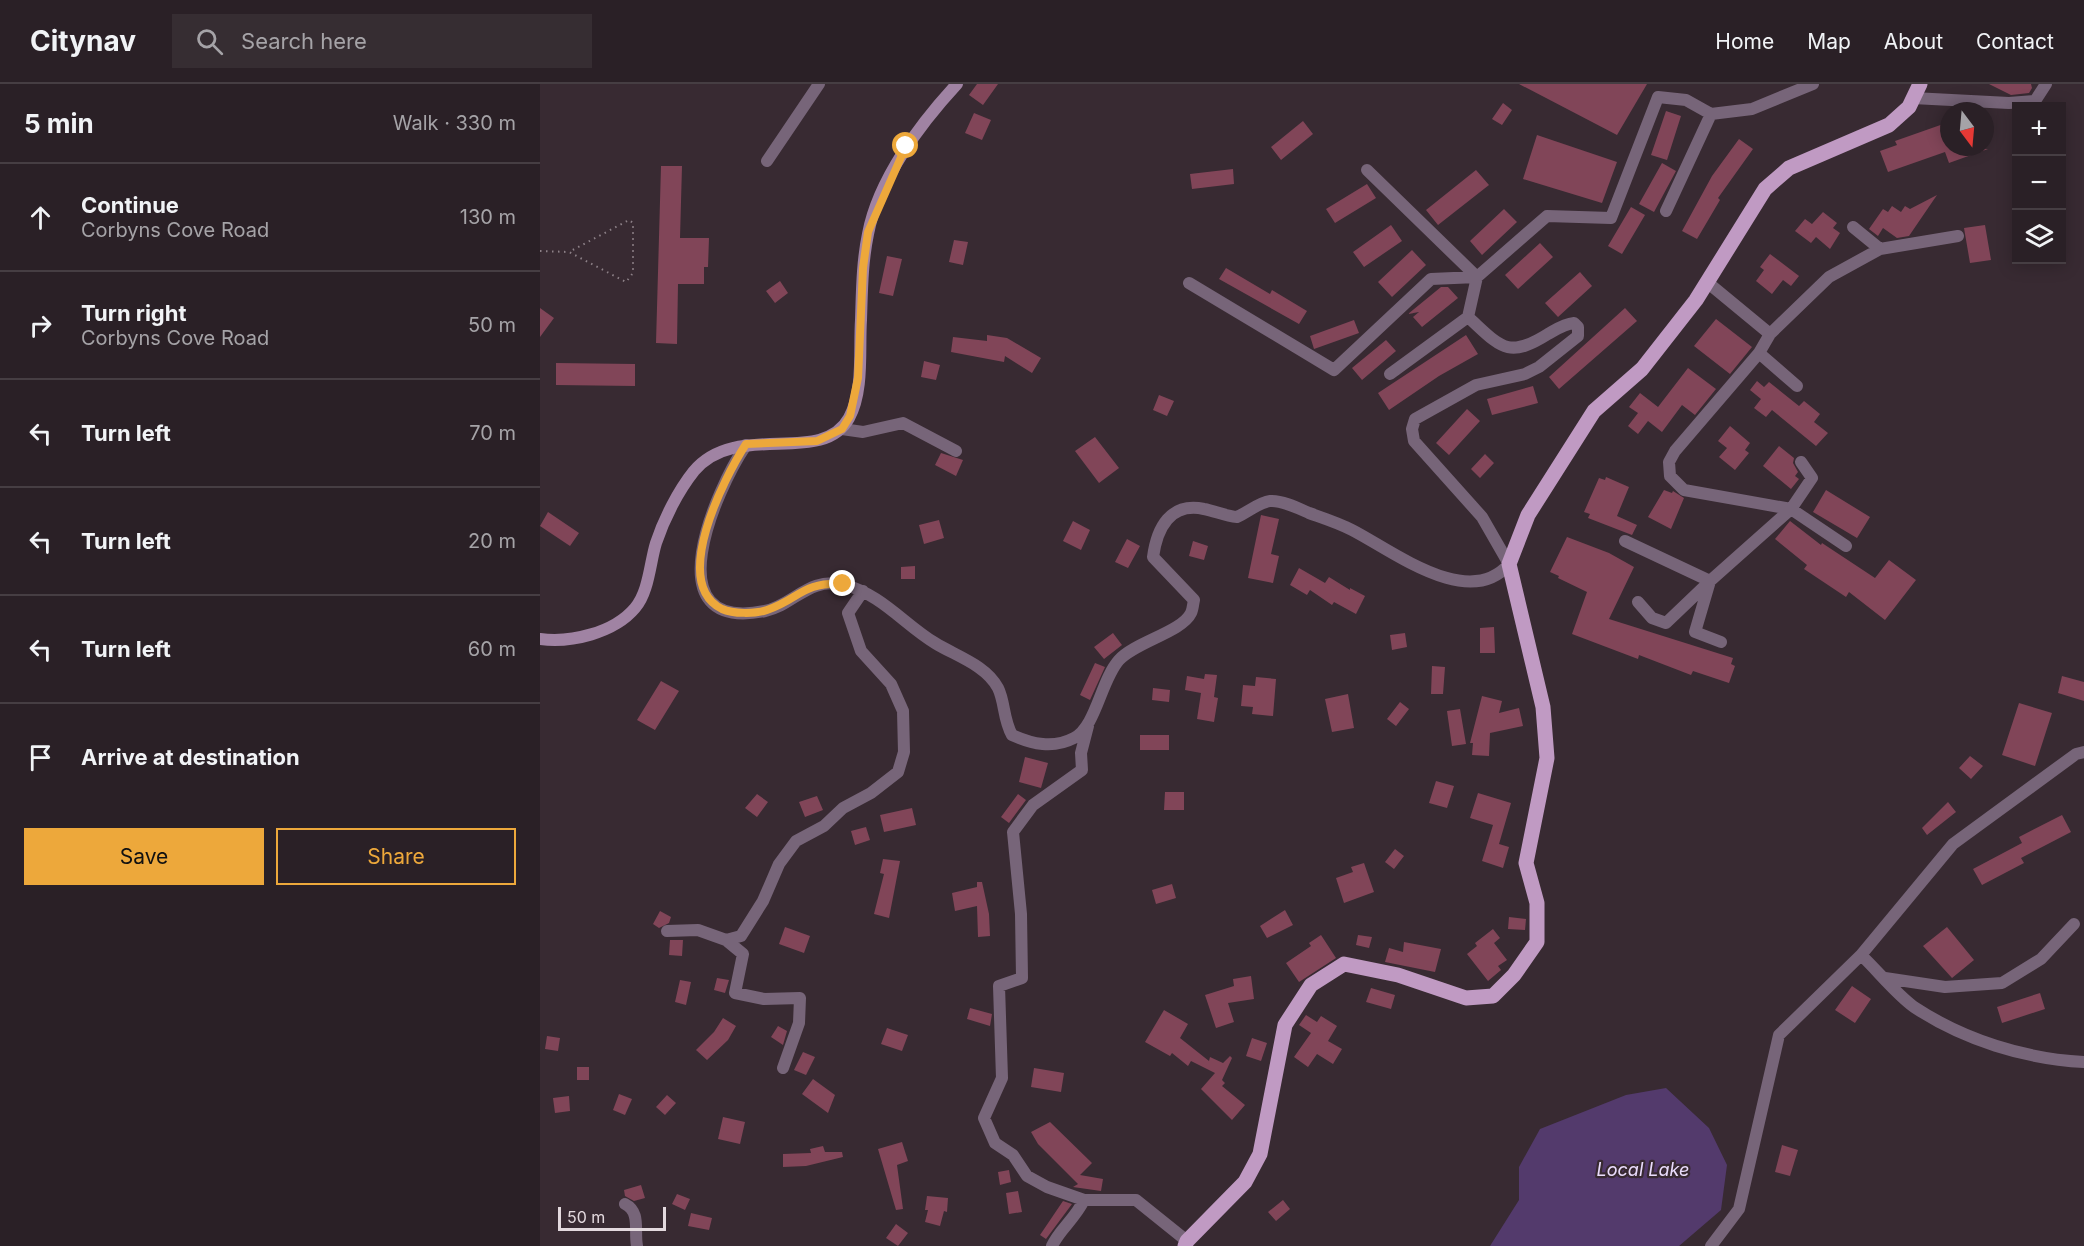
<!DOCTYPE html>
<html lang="en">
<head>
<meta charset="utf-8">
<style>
  :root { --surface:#2a2026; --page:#362d32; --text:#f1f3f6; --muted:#a5a3a7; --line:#463e43; --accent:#eda83b }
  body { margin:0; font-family:Inter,sans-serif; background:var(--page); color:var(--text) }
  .controls { position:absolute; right:18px; top:18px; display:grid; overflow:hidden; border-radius:0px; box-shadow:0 3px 15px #0003 }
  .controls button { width:54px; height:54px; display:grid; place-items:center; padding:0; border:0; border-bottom:2px solid var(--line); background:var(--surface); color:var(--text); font:30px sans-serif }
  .compass { position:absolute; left:1400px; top:18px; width:54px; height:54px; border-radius:50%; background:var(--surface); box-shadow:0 3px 15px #0003; rotate:164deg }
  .scale { position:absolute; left:18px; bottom:15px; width:108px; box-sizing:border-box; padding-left:6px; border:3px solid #e3d9de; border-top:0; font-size:16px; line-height:21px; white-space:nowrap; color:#e3d9de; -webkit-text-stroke:4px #382a32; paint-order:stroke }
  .stop { position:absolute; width:18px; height:18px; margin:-14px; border:4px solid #eda83b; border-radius:50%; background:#fff }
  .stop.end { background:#eda83b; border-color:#fff; box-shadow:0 2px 6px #0008 }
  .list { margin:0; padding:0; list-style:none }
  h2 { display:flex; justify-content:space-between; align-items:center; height:78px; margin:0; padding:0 24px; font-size:26px }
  h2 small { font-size:20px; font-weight:400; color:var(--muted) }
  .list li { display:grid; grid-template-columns:39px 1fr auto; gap:18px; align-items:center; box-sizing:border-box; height:108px; padding:0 24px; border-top:2px solid var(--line) }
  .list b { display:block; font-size:22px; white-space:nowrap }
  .list p { margin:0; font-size:20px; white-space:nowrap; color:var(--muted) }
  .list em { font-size:20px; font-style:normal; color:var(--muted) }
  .actions { display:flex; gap:12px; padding:18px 24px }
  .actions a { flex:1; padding:14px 0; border:2px solid var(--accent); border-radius:0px; text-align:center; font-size:21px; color:var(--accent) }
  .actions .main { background:var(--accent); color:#111 }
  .icon { flex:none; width:33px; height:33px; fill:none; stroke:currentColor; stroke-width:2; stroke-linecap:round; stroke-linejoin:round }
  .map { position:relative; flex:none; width:1544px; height:1162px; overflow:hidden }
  header { display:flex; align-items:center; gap:36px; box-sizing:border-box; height:84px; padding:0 30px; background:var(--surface); border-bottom:2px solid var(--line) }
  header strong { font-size:28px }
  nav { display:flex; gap:33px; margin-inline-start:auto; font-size:21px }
  .search { width:420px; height:54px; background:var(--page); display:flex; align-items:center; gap:15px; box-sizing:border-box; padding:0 21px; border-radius:0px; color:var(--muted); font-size:22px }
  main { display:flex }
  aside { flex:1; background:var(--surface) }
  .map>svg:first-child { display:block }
</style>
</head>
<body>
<header>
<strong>Citynav</strong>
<div class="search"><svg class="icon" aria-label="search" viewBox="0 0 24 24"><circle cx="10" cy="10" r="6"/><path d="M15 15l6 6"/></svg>Search here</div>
<nav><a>Home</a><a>Map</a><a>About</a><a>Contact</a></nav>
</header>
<main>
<aside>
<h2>5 min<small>Walk · 330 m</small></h2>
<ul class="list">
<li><svg class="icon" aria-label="ahead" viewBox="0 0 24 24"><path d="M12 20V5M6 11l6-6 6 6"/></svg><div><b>Continue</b><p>Corbyns Cove Road</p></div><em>130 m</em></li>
<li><svg class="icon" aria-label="right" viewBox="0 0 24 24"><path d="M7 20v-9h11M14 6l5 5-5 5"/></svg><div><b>Turn right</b><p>Corbyns Cove Road</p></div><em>50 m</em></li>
<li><svg class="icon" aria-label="left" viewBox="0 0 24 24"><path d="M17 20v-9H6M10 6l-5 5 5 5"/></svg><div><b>Turn left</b></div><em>70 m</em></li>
<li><svg class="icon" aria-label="left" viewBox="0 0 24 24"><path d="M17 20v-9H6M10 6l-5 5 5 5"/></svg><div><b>Turn left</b></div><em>20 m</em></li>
<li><svg class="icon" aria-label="left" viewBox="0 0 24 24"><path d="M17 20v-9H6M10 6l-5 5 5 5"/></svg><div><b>Turn left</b></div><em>60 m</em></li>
<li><svg class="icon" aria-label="arrive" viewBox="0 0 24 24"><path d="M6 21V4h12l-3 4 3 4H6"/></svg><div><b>Arrive at destination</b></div></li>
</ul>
<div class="actions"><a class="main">Save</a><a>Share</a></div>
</aside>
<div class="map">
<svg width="1544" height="1162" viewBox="0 0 1544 1162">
  <rect width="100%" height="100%" fill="#382a32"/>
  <!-- water -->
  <path fill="#533a6c" d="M 1126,1004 L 1169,1044 L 1187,1081 L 1181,1126 L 1139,1162 L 950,1162 L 979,1116 L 979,1083 L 1000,1045 L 1086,1011 Z"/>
  <!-- building -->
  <path fill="#814558" d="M 437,0 L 458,0 L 443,21 L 429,11 Z
    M 979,0 L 1107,0 L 1077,51 Z
    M 1449,0 L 1491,0 L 1492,4 L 1489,9 L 1471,11 Z
    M 963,19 L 972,26 L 962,41 L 952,35 Z
    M 1126,27 L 1141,32 L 1127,76 L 1111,71 Z
    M 434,29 L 451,36 L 442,56 L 425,49 Z
    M 763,37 L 773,50 L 741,76 L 731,63 Z
    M 1409,38 L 1409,63 L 1448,65 L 1409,79 L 1405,68 L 1348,88 L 1340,67 L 1357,61 L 1355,57 Z
    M 997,51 L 1077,78 L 1062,119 L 983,95 Z
    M 1199,55 L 1213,65 L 1178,114 L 1180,116 L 1157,155 L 1142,147 L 1172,92 Z
    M 1122,79 L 1136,87 L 1114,128 L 1099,120 Z
    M 121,82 L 142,82 L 140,154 L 169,154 L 168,183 L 164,183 L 164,200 L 138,200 L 137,260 L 116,259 Z
    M 693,85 L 694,100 L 652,105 L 650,90 Z
    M 936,86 L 949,101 L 898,141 L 886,126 Z
    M 827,100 L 836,114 L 795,139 L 786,125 Z
    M 1397,111 L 1369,152 L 1357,154 L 1343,144 L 1338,152 L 1329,145 L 1343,125 L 1348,128 L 1352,122 L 1361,128 L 1365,122 L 1370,125 Z
    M 1091,123 L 1105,131 L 1082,170 L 1068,162 Z
    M 964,125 L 977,138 L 942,171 L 930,157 Z
    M 1283,128 L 1297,139 L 1293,144 L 1300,149 L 1290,165 L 1276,153 L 1271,159 L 1255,147 L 1265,135 L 1272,140 Z
    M 851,141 L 862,157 L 824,183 L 813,168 Z
    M 1445,141 L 1451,176 L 1430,179 L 1424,144 Z
    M 414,156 L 428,158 L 423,181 L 409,178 Z
    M 1000,159 L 1013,173 L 978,205 L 965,191 Z
    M 872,166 L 886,181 L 852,213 L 838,198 Z
    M 1230,170 L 1259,192 L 1251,202 L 1243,196 L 1232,210 L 1216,197 L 1224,186 L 1220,183 Z
    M 347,172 L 362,175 L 353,212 L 339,209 Z
    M 686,184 L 730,210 L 732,206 L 767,227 L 759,240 L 679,195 Z
    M 1040,188 L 1052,202 L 1018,233 L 1005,219 Z
    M 240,197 L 248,209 L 235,219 L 226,207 Z
    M 901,203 L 908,203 L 918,214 L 882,243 L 873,233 L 879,228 L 868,230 Z
    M 0,224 L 14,234 L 0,253 Z
    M 1085,224 L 1097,237 L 1019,305 L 1009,293 Z
    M 1176,235 L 1212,263 L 1190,290 L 1154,262 Z
    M 814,236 L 819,249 L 774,265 L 770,252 Z
    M 447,251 L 467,254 L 501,274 L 492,289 L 465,272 L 464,278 L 411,268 L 413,253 L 447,257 Z
    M 926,251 L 938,270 L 899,292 L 849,326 L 838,309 Z
    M 846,256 L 856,267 L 822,296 L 812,284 Z
    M 384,277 L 400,281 L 396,296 L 381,293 Z
    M 16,279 L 95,280 L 95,302 L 16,301 Z
    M 1148,284 L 1176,305 L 1155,331 L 1142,321 L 1122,348 L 1108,337 L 1098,350 L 1088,342 L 1098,329 L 1089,323 L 1100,309 L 1118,323 Z
    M 1217,297 L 1224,303 L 1229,298 L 1259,322 L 1264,317 L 1280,330 L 1274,338 L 1288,349 L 1276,362 L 1232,326 L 1226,333 L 1214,324 L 1221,315 L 1210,306 Z
    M 993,302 L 998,319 L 952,331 L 947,315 Z
    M 619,311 L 634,317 L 627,332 L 613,326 Z
    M 927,325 L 940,337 L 909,371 L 896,359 Z
    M 1190,342 L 1210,359 L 1205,366 L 1209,369 L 1195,386 L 1179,373 L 1187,364 L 1178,357 Z
    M 555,353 L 579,384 L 559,399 L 535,367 Z
    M 1239,362 L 1254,374 L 1253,379 L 1258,388 L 1255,392 L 1259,395 L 1251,405 L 1223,382 Z
    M 401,369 L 423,376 L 416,392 L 395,381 Z
    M 945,370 L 954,379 L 940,394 L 931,385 Z
    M 1066,393 L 1089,403 L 1077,432 L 1097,441 L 1092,451 L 1048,434 L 1050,430 L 1044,428 L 1059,394 L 1065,396 Z
    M 1124,406 L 1132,409 L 1133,407 L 1144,414 L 1131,445 L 1108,433 Z
    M 1286,406 L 1330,433 L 1317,454 L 1273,428 Z
    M 8,428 L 39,449 L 30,462 L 0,442 Z
    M 721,431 L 739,435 L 731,470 L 739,472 L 733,499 L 708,494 Z
    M 399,436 L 404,454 L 384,460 L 379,441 Z
    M 533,437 L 550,446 L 541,466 L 523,457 Z
    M 1250,437 L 1281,461 L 1282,459 L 1335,494 L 1349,476 L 1376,496 L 1345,536 L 1309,508 L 1306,513 L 1264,485 L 1267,481 L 1235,455 Z
    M 1027,453 L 1069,469 L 1094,483 L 1069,535 L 1193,574 L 1191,580 L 1195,582 L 1189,599 L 1153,587 L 1151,591 L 1099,571 L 1098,575 L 1032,550 L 1047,508 L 1018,494 L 1019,492 L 1010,488 Z
    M 587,455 L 600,462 L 588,484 L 575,478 Z
    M 653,457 L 668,462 L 664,476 L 649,472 Z
    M 375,482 L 375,495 L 361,495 L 361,483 Z
    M 759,484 L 785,499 L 789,493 L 810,506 L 810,504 L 825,512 L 816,530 L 794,518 L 792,521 L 770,506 L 767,511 L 750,501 Z
    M 954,543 L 955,569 L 940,569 L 940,544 Z
    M 573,549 L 582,561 L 564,575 L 554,563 Z
    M 865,549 L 867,563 L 852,566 L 850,551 Z
    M 555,579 L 565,583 L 550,616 L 540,611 Z
    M 892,582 L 905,583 L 903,610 L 891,610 Z
    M 665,590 L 677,591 L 674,613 L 678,614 L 674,638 L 657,635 L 661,609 L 645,606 L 647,592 L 664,595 Z
    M 1522,592 L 1544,598 L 1544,617 L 1518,609 Z
    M 716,593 L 736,595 L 733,632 L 712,630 L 713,623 L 701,622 L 703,601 L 715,602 Z
    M 121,597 L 139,607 L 115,646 L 97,636 Z
    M 613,604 L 630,606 L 629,618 L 612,616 Z
    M 808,610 L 814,644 L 792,648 L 785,615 Z
    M 942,612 L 962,617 L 959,629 L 979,624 L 983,642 L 950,649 L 949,672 L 932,671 L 933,659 L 930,659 Z
    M 860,618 L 869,625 L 856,642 L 847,635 Z
    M 1479,619 L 1512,629 L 1495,682 L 1462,671 Z
    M 920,625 L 926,660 L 912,662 L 907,627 Z
    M 600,651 L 629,651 L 629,666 L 600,666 Z
    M 1430,672 L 1443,682 L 1431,695 L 1419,684 Z
    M 485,673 L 508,679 L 501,704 L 479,698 Z
    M 896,697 L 914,702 L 907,724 L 889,719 Z
    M 625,708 L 644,708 L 644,726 L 624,726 Z
    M 938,709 L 971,719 L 959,760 L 969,763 L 963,784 L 942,777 L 953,741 L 930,734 Z
    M 217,710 L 228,718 L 217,733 L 205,724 Z
    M 478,710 L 486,716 L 469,739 L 461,733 Z
    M 277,712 L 283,726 L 265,733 L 259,718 Z
    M 1408,718 L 1416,728 L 1387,751 L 1382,744 Z
    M 372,724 L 376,741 L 344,748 L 340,731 Z
    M 1522,731 L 1531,748 L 1481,774 L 1484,779 L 1442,801 L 1433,785 L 1482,759 L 1479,753 Z
    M 326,743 L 330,756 L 315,761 L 311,747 Z
    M 855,765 L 864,772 L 854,785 L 845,778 Z
    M 343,775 L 360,777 L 349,834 L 334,830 L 344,790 L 340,789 Z
    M 824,779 L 834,808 L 804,819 L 796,794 L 813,788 L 811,783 Z
    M 437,798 L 442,798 L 449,830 L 450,852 L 438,853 L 437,822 L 415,827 L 412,809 L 437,803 Z
    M 632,800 L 636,814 L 616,820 L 612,806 Z
    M 745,826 L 753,841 L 727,854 L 720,842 Z
    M 120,827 L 131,833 L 129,839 L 119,844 L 113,840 Z
    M 969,833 L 986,835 L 985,846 L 968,845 Z
    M 245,843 L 270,852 L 264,869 L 239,860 Z
    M 1407,843 L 1434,876 L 1412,894 L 1383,862 Z
    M 953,845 L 960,854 L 954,859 L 967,876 L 958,882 L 961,886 L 948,897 L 927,870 L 937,862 L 935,859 Z
    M 781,851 L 796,874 L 759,898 L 746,879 L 771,862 L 769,859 Z
    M 818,851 L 832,853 L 829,864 L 816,861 Z
    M 130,856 L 143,856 L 142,872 L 129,871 Z
    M 864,858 L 901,865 L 895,888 L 845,878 L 849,864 L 863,868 Z
    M 711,892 L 714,915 L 688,919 L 694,938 L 676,944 L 665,911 L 694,902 L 693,895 Z
    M 177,894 L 189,896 L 185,909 L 174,906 Z
    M 140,896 L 151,898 L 146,921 L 135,918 Z
    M 1312,902 L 1331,915 L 1315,939 L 1295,926 Z
    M 831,904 L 855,911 L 851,925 L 826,918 Z
    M 1500,909 L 1505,925 L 1462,939 L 1457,923 Z
    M 430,924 L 452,930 L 450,942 L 427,935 Z
    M 624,926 L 648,940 L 640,954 L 669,977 L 670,973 L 683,979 L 690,972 L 692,974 L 682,996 L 685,999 L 682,1002 L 705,1021 L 692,1036 L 661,1005 L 675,989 L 651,977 L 648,982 L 632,969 L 630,972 L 605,958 Z
    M 766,931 L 777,938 L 781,932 L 797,942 L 788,957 L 802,965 L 793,980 L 777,970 L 768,983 L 754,973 L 771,949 L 759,941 Z
    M 183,934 L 196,942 L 188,956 L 167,976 L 156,966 L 174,948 Z
    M 238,942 L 247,947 L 243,961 L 231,953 Z
    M 347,944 L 368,951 L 362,967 L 341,960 Z
    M 7,952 L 20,954 L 18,967 L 5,965 Z
    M 712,954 L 727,959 L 721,977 L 706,972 Z
    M 263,968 L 275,973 L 266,991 L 254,986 Z
    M 37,983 L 49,983 L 49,996 L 37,996 Z
    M 494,984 L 524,989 L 521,1008 L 491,1003 Z
    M 273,995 L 295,1011 L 288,1029 L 262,1010 Z
    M 79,1010 L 92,1015 L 85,1031 L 73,1026 Z
    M 127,1011 L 136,1019 L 125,1031 L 116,1023 Z
    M 29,1012 L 30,1027 L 15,1029 L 13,1014 Z
    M 183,1033 L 205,1038 L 200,1060 L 178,1055 Z
    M 510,1038 L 552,1079 L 540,1091 L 563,1095 L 561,1107 L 533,1103 L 538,1100 L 498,1060 L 491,1048 Z
    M 362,1058 L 368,1077 L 357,1081 L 363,1125 L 356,1126 L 338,1065 Z
    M 1242,1061 L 1258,1066 L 1250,1092 L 1235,1088 Z
    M 283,1062 L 285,1068 L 302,1068 L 303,1073 L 266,1082 L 243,1083 L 243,1070 L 271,1069 L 270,1065 Z
    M 469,1086 L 471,1098 L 460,1101 L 458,1088 Z
    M 101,1101 L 105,1114 L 94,1117 L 85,1112 L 84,1106 Z
    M 478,1107 L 482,1128 L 469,1130 L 466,1109 Z
    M 137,1110 L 150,1115 L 145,1126 L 132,1120 Z
    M 387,1112 L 408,1114 L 407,1128 L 404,1127 L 400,1142 L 385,1138 L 388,1126 L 385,1126 Z
    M 743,1116 L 750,1125 L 736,1137 L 728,1128 Z
    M 523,1117 L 532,1120 L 506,1155 L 500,1151 Z
    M 151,1129 L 172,1134 L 169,1146 L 148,1142 Z
    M 356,1140 L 368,1149 L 358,1162 L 346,1154 Z"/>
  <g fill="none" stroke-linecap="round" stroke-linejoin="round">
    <!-- path -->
    <path stroke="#8d8188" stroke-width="2" stroke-dasharray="1.5 4.5" stroke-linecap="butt" d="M 0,167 L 29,168 L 86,198 L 93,189 L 93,139 L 89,136 L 29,168"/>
    <!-- minor -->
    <path stroke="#776579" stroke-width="12" d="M 1373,14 L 1469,19 L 1495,17 L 1506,0
      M 227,77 L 279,0
      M 827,86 L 937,193 L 928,233 L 850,290
      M 1126,127 L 1171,30
      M 1313,143 L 1340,165
      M 1167,198 L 1230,250 L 1219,269 L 1257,302
      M 649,199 L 794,286 L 891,195 L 937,193 L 1007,132 L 1071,134 L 1118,13 L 1146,16 L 1171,30 L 1212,25 L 1273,0
      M 1230,250 L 1289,193 L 1340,165 L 1418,152
      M 1219,269 L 1135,367 L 1129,378 L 1130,392 L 1144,406 L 1251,425 L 1272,394 L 1261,378
      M 302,345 L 323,348 L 363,339 L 416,367
      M 206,361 C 176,405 112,550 225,527 C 254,521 269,492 304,501 C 340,509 365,541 395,559 C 416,572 446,581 458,604 C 465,618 463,635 472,651 C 492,660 513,665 534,654 C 556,643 561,596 579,576 C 595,558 642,548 651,529 C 653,525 653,520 654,516 L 613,473 C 617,444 630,418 664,425 C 675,427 685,432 697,433 C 706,429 720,418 730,417 C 742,416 758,424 769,429 C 783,434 799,439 812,446 C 853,467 929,527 969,480 L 942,433 L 874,357 L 872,345 L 875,335 L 936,301 L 985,290 L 999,283 L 1038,252 L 1038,243 L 1034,239 C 1024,240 1017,245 1008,250 C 967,276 960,262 928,233
      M 1085,457 L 1170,497 L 1251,425 L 1306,462
      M 1098,518 L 1112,534 L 1126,539 L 1170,497 L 1155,548 L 1181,558
      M 548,642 L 541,669 L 542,686 L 493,721 L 473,748 L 481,830 L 482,894 L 459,902 L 462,994 L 444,1034 L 455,1059 L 473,1071 L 487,1092 L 507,1103 L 544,1116 L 596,1116 L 647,1157
      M 127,847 L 158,846 L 186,856 L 201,852 L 223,817 L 239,780 L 256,757 L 284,742 L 303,724 L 331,709 L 358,688 L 364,668 L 363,627 L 351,600 L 321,567 L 308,529 L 323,507
      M 186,856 L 203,870 L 195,909 L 224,915 L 260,914 L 259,939 L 243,984
      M 1321,871 C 1338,887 1355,909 1374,923 C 1424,956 1485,975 1544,978
      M 1345,894 L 1405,903 L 1462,899 L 1501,875 L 1534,840
      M 85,1120 C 101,1128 94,1147 97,1162
      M 512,1162 C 519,1146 535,1135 544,1116
      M 1171,1162 L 1199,1125 L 1239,951 L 1321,871 L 1413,760 L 1536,670 L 1544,668"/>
    <!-- secondary -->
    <path stroke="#a083a3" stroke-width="12" d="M 0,555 C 31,559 74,549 95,524 C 109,508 110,478 116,459 C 124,435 138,407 154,387 C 197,336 282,383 309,334 C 324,307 319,266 321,236 C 322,207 322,179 328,150 C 338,96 380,40 417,0"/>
    <!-- primary -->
    <path stroke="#c09ac3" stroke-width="15" d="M 645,1162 L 647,1157 L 705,1098 L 720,1070 L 745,941 L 771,901 L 804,880 L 858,891 L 926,914 L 953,912 L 974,891 L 997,858 L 997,819 L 986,779 L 1007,674 L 1003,623 L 969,480 L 988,431 L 1054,327 L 1102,285 L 1156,216 L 1225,105 L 1249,84 L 1349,41 L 1369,23 L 1380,0"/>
  </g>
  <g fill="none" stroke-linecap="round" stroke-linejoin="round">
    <!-- route -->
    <path stroke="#eda83b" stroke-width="8" d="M 303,500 C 261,498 260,515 227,526 C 215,530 193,530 182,525 C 130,499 184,394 206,360 L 277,357 L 302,345 L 310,332 L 318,294 L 323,184 L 328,148 L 366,62"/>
  </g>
  <g text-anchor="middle" stroke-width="4.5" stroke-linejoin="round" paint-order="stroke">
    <!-- water labels -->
    <g font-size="18" font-style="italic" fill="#eadcfc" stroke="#382a32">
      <text x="1103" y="1092">Local Lake</text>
    </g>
  </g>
</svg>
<div class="controls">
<button>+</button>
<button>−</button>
<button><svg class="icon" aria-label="layers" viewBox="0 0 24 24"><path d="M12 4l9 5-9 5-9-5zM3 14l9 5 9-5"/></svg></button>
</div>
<svg class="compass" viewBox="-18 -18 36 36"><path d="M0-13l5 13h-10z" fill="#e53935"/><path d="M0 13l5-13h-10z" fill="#a5a3a7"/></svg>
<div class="scale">50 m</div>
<div class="stop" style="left:366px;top:62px"></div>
<div class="stop end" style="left:303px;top:500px"></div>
</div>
</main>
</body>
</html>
